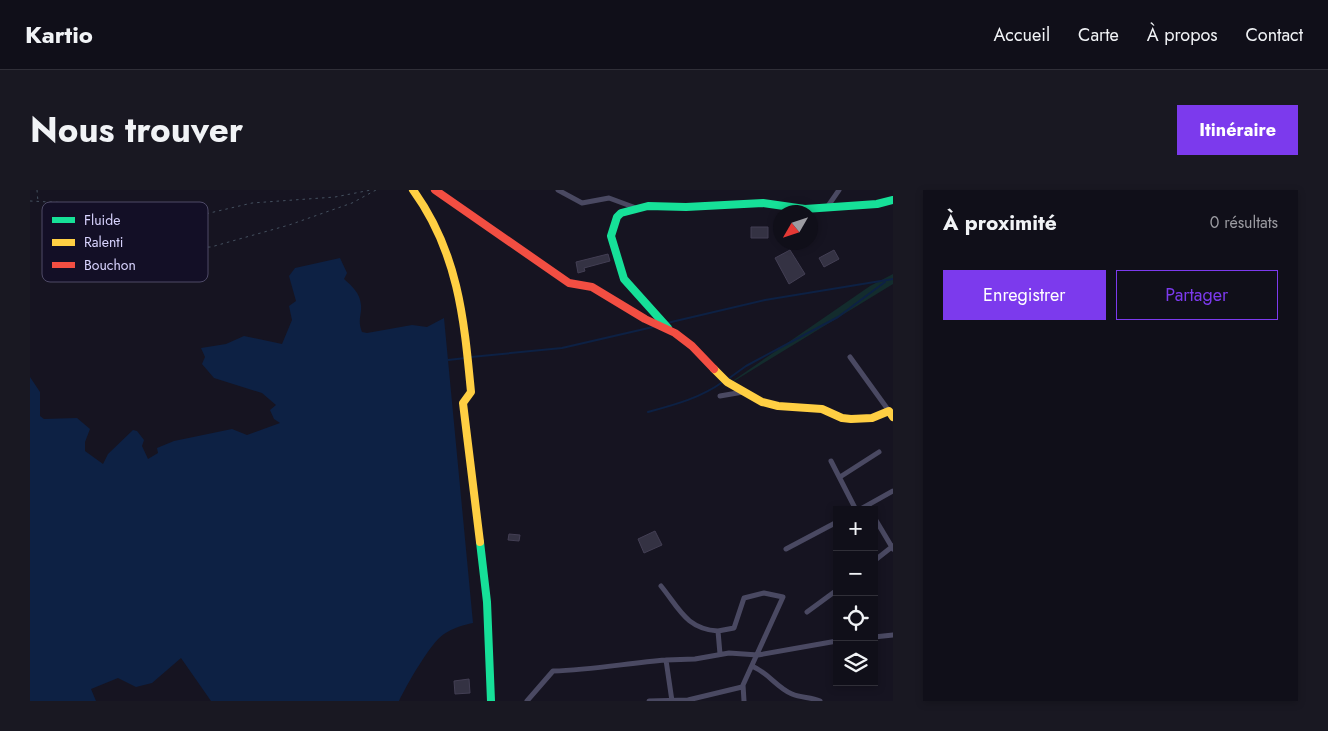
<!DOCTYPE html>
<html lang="fr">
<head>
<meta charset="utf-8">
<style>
  :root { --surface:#100f19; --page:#191822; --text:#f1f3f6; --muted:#9c9ca2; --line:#302f38; --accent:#7c3aed }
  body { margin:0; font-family:Jost,sans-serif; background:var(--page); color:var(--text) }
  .controls { position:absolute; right:15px; bottom:15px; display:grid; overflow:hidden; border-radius:0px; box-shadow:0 2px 8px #0003 }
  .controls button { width:45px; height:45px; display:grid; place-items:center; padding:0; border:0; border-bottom:1px solid var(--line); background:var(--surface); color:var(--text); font:25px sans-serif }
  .compass { position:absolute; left:743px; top:15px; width:45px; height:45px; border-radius:50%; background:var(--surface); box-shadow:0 2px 8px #0003; rotate:231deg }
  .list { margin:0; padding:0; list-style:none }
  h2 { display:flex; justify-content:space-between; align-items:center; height:65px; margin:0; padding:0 20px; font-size:21px }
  h2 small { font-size:16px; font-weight:400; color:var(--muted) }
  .actions { display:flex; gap:10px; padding:15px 20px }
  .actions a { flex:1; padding:11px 0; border:1px solid var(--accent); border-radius:0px; text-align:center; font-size:18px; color:var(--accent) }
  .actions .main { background:var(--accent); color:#fff }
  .icon { flex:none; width:28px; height:28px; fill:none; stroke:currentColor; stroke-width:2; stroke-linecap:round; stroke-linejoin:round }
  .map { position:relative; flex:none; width:863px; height:511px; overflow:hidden; border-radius:0px }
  header { display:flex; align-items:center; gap:30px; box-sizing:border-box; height:70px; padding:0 25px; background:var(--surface); border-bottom:1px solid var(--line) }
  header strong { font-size:24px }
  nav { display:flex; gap:28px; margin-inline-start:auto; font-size:18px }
  .intro { display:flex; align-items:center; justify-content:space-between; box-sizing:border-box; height:120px; padding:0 30px }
  h1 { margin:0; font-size:35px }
  .button { padding:12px 22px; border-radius:0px; background:var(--accent); color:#fff; font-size:18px; font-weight:700 }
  main { display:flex; gap:30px; padding:0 30px }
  aside { flex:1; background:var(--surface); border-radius:0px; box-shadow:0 2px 8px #0003 }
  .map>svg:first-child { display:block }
</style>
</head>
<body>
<header>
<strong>Kartio</strong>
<nav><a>Accueil</a><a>Carte</a><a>À propos</a><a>Contact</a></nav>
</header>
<div class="intro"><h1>Nous trouver</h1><a class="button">Itinéraire</a></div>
<main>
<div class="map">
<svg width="863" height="511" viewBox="0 0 863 511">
  <rect width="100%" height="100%" fill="#161421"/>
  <!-- green -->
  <path fill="#132c2d" d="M 863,84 L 863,94 L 688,201 L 840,96 Z"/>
  <!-- water -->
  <path fill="#0d2144" d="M 310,68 L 317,83 L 314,89 C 322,96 330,103 331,115 C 332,125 327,130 332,142 L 337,143 L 382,135 L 397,137 L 414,128 L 443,433 C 433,435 423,438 414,444 C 401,452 376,496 369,511 L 181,511 L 151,468 L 122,493 L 106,497 L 88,488 L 61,499 L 66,511 L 0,511 L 0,187 L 10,202 L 10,226 L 14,229 L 47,228 L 60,239 L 55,252 L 55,261 L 73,274 L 78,264 L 103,240 L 107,241 L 114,250 L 112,256 L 118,269 L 128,263 L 127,258 L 144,251 L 202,239 L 217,245 L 250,233 L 244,229 L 240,220 L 246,215 L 232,203 L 184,188 L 172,174 L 175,167 L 171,158 L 196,154 L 214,146 L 252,154 L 262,130 L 259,116 L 266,111 L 259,86 L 265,78 Z"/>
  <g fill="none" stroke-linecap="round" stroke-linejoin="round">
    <!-- stream -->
    <path stroke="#0d2144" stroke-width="2" d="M 637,133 L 735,110 L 863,89
      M 441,167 L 532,158 L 623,137
      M 418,170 L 436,168
      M 698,189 L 716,176 L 808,127 L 855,92
      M 618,222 C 644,215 671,208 694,191"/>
  </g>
  <!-- building -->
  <path fill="#343243" stroke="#433f54" d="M 721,37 L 738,37 L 738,48 L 721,48 Z
    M 760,60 L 775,84 L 759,94 L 745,68 Z
    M 804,60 L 809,69 L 794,77 L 789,68 Z
    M 578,64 L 580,71 L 554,78 L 555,81 L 548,83 L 546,72 Z
    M 625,341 L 632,355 L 614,363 L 608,349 Z
    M 479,344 L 490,345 L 489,351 L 478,350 Z
    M 439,489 L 440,503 L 425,504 L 424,491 Z"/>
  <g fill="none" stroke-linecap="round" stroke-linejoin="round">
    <!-- path -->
    <path stroke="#44505f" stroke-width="1" stroke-dasharray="2.5 4" stroke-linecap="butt" d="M 7,0 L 8,12
      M 0,11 L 41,13 L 73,30 L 133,34 L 222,13 L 305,7 L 341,0
      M 139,58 L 181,57 L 259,35 L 322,13 L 346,0"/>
    <!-- street -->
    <path stroke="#4a4962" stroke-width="5" d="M 528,0 L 552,13 L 579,8 L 606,18
      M 798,16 L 809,0
      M 820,167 L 859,221
      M 690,206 L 713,202
      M 801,271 L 826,320
      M 810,287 L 849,262
      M 829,320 L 863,301
      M 844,327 L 863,359
      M 756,359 L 807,332
      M 844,371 L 863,356
      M 631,396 C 649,418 656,439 688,441 L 690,464
      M 777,422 L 807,400
      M 688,441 L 704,438 L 714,408 L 734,403 L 753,407 L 713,495 L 714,511
      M 844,447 L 863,445
      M 722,476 C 740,484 746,497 762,504 C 771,508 781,507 790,511
      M 497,511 L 523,481 C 562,480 598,473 636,470
      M 619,511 L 658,510 L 712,497
      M 642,511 L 636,470 L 665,469 L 699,463 L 728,465 L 807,451"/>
    <!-- fast -->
    <path stroke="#16e098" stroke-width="8" d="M 638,138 L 594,89 L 581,46 L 587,27 L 591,23 L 618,16 L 656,17 L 733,13 L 775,19 L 847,14 L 863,10
      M 450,352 L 457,412 L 461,511"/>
    <!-- slow -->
    <path stroke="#ffcf43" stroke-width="8" d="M 383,0 C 428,62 434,128 441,202 L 433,213 L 450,352
      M 684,179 L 697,192 L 732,212 L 748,216 L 792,219 L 812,228 L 821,229 L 842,228 L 859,221 L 863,227"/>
    <!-- jam -->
    <path stroke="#f24e42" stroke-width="8" d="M 405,0 L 539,93 L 562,97 L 615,129 L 645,143 L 662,156 L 684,179"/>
  </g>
  <!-- legend -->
  <rect x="12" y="12" width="166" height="80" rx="8" fill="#130f26" stroke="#4e4a67" stroke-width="1"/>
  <rect x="22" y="27" width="23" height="6" fill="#16e098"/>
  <rect x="22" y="49" width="23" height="7" fill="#ffcf43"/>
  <rect x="22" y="72" width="23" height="6" fill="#f24e42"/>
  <g font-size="14" fill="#d9d4ff">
    <text x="54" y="35">Fluide</text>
    <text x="54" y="57">Ralenti</text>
    <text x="54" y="80">Bouchon</text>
  </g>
</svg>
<div class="controls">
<button>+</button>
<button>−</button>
<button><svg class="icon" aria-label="locate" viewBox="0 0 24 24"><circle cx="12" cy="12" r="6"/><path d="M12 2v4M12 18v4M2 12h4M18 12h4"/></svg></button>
<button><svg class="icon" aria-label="layers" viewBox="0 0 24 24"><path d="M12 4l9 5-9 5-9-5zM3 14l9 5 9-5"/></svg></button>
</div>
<svg class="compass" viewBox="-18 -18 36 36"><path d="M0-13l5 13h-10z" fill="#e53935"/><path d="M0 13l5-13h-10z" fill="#9c9ca2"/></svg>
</div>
<aside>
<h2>À proximité<small>0 résultats</small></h2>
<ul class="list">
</ul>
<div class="actions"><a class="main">Enregistrer</a><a>Partager</a></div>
</aside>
</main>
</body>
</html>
